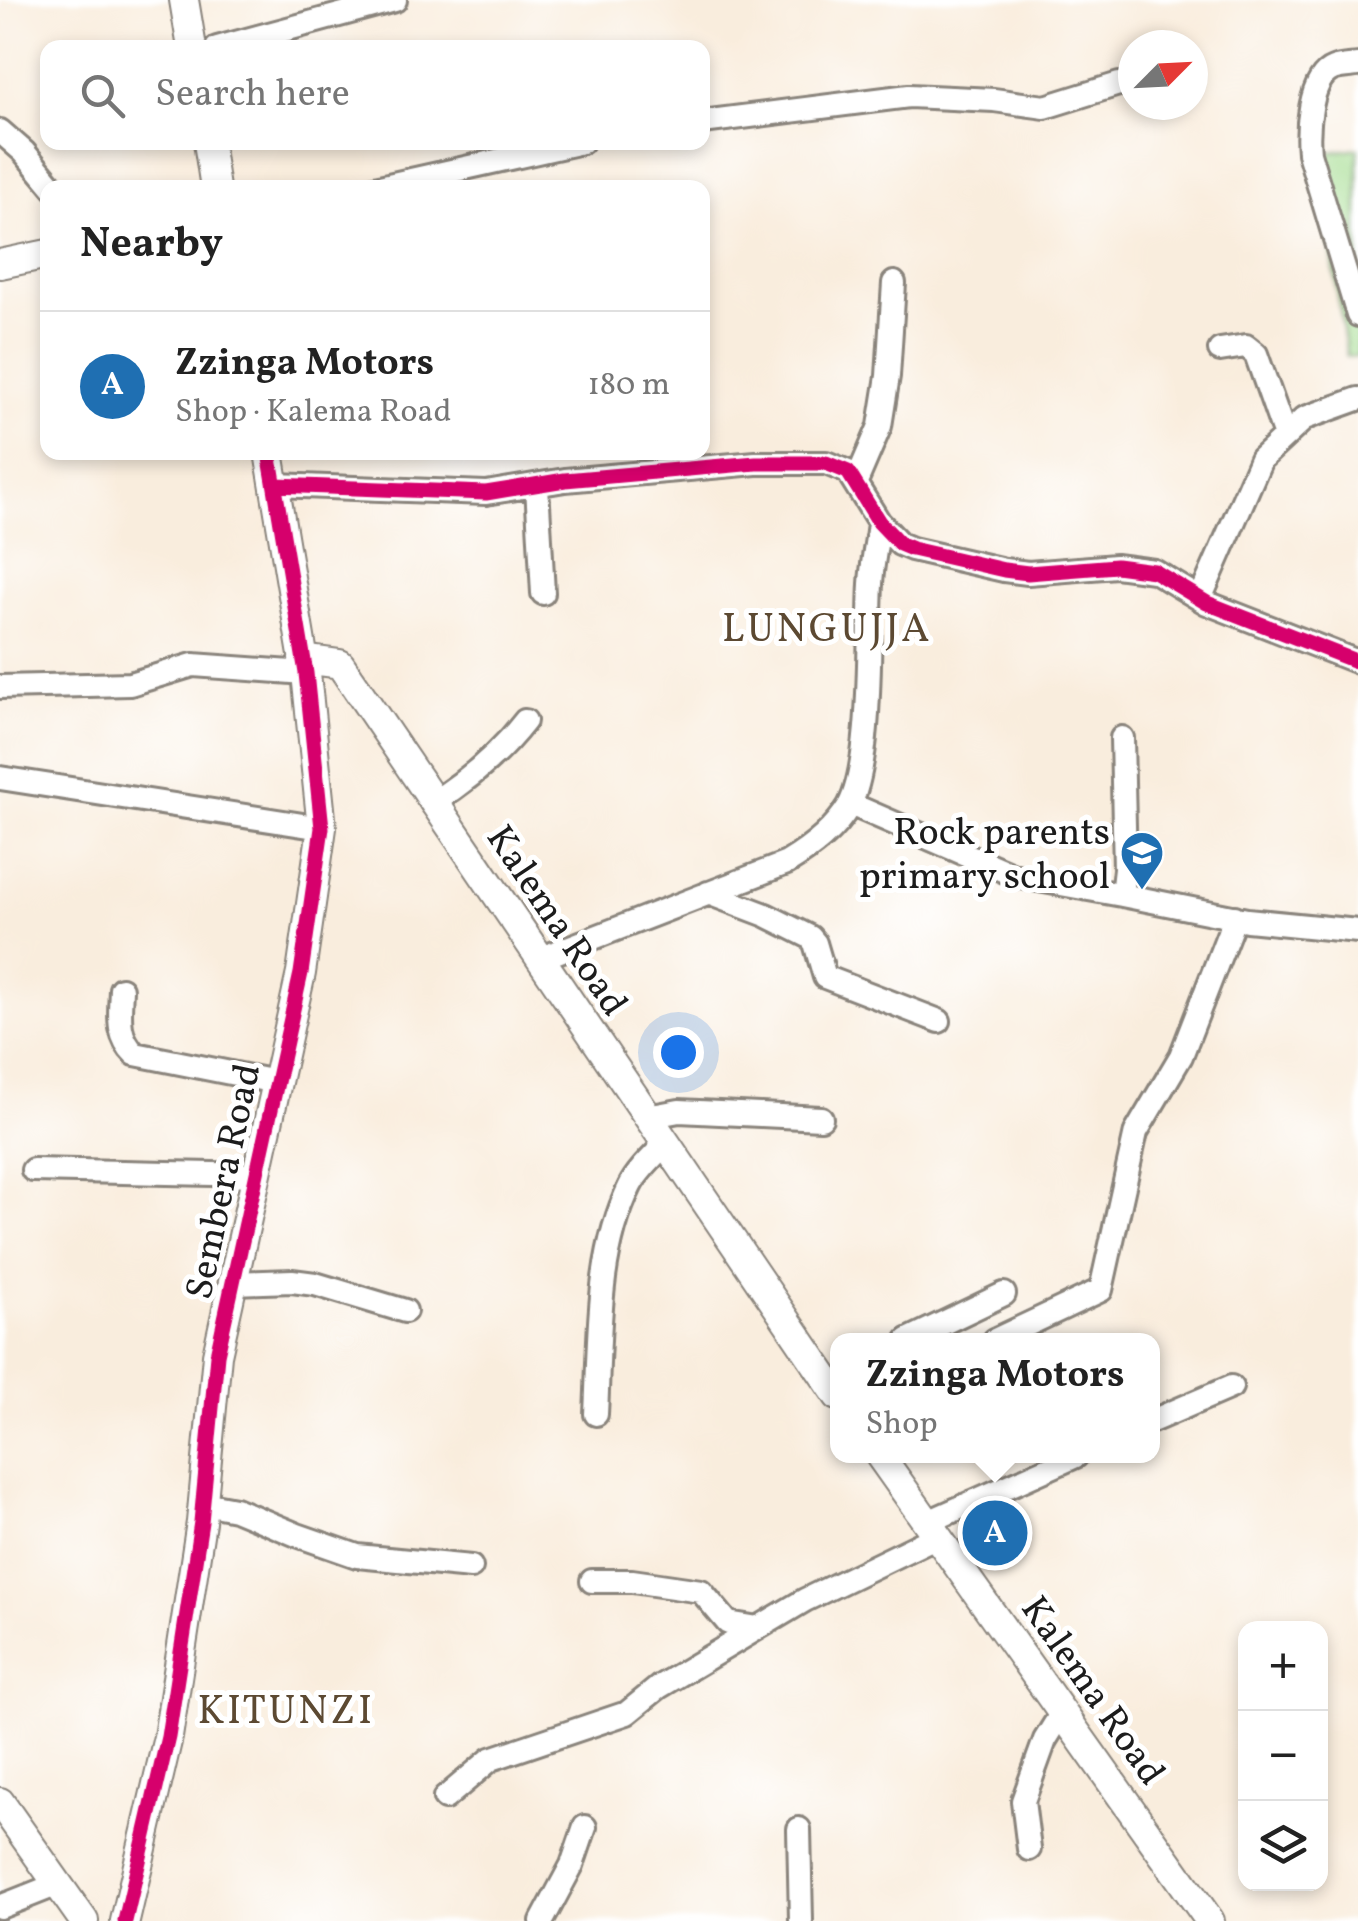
<!DOCTYPE html>
<html lang="en">
<head>
<meta charset="utf-8">
<style>
  :root { --surface:#fff; --page:#f6f6f6; --text:#222; --muted:#767676; --line:#e0e0e0; --accent:#1f6fb2 }
  body { margin:0; font-family:Vollkorn,serif; background:var(--page); color:var(--text) }
  .controls { position:absolute; right:30px; bottom:30px; display:grid; overflow:hidden; border-radius:20px; box-shadow:0 5px 15px #0003 }
  .controls button { width:90px; height:90px; display:grid; place-items:center; padding:0; border:0; border-bottom:2px solid var(--line); background:var(--surface); color:var(--text); font:50px sans-serif }
  .compass { position:absolute; left:1118px; top:30px; width:90px; height:90px; border-radius:50%; background:var(--surface); box-shadow:0 5px 15px #0003; rotate:66deg }
  .you { position:absolute; left:678px; top:1052px; width:35px; height:35px; margin:-25px; border:8px solid #fff; border-radius:50%; background:#1a73e8; box-shadow:0 0 0 15px #1a73e833 }
  .badge { display:grid; place-items:center; width:65px; height:65px; border-radius:50%; background:var(--accent); color:#fff; font-size:32px; font-weight:700 }
  .pin { position:absolute; translate:-50% -50%; border:5px solid #fff; box-shadow:0 2px 10px #0006 }
  .popup { position:absolute; left:830px; top:1333px; width:330px; height:130px; box-sizing:border-box; display:grid; place-content:center; border-radius:20px; background:var(--surface); filter:drop-shadow(0 2px 8px #0005); font-size:32px; white-space:nowrap; color:var(--muted) }
  .popup b { font-size:38px; color:var(--text) }
  .popup::after { content:''; position:absolute; left:50%; top:100%; margin-left:-20px; border:20px solid transparent; border-top-color:var(--surface) }
  .list { margin:0; padding:0; list-style:none }
  h2 { display:flex; justify-content:space-between; align-items:center; height:130px; margin:0; padding:0 40px; font-size:42px }
  h2 small { font-size:32px; font-weight:400; color:var(--muted) }
  .list li { display:grid; grid-template-columns:65px 1fr auto; gap:30px; align-items:center; box-sizing:border-box; height:150px; padding:0 40px; border-top:2px solid var(--line) }
  .list b { display:block; font-size:38px; white-space:nowrap }
  .list p { margin:0; font-size:32px; white-space:nowrap; color:var(--muted) }
  .list em { font-size:32px; font-style:normal; color:var(--muted) }
  .icon { flex:none; width:55px; height:55px; fill:none; stroke:currentColor; stroke-width:2; stroke-linecap:round; stroke-linejoin:round }
  .map { position:relative; flex:none; width:1358px; height:1921px; overflow:hidden }
  .search { position:absolute; background:var(--surface); box-shadow:0 5px 15px #0003; left:40px; top:40px; width:670px; height:110px; display:flex; align-items:center; gap:25px; box-sizing:border-box; padding:0 35px; border-radius:20px; color:var(--muted); font-size:38px }
  .panel { position:absolute; background:var(--surface); box-shadow:0 5px 15px #0003; left:40px; top:180px; width:670px; height:280px; border-radius:20px }
  .map>svg:first-child { display:block }
</style>
</head>
<body>
<div class="map">
<svg width="1358" height="1921" viewBox="0 0 1358 1921">
  <rect width="100%" height="100%" fill="#fff"/>
  <filter id="ink" filterUnits="userSpaceOnUse"><feTurbulence type="fractalNoise" baseFrequency=".01" numOctaves="2"/><feDisplacementMap in="SourceGraphic" scale="20" xChannelSelector="R" yChannelSelector="G"/><feConvolveMatrix kernelMatrix="1 2 1 2 8 2 1 2 1" color-interpolation-filters="sRGB"/></filter>
  <filter id="wash" filterUnits="userSpaceOnUse"><feTurbulence type="fractalNoise" baseFrequency=".0048" numOctaves="4" result="noise"/><feDisplacementMap in="SourceGraphic" scale="40" xChannelSelector="R" yChannelSelector="G"/><feGaussianBlur stdDeviation="2.25" result="paint"/><feColorMatrix in="noise" values="0 0 0 0 0 0 0 0 0 0 0 0 0 0 0 0 0 1.4 0 .05"/><feComposite in="paint" operator="in"/></filter>
  <g filter="url(#wash)">
    <rect width="100%" height="100%" fill="#f9eddd"/>
    <!-- green -->
    <path fill="#a3dc8e" stroke="#607c55" stroke-width="2.5" d="M 1358,148 L 1358,356 L 1347,357 L 1317,154 Z"/>
  </g>
  <g filter="url(#ink)">
    <g fill="none" stroke-linecap="round" stroke-linejoin="round">
      <defs>
        <path id="minor" d="M 217,48 L 395,0
          M 1358,65 C 1351,66 1340,66 1333,69 C 1309,78 1307,132 1309,153 L 1358,315
          M 702,122 L 909,96 L 994,100 L 1045,107 L 1119,84 L 1133,84
          M 0,131 L 24,152 L 54,188
          M 375,188 L 582,142
          M 1220,350 L 1246,346 L 1256,354 L 1285,436
          M 856,482 L 880,426 L 888,376 L 894,283
          M 276,485 L 486,493 L 565,480 L 756,463 L 826,463 L 848,472 L 879,522 L 900,544 L 912,549 L 1004,570 L 1028,573 L 1116,566 L 1154,571 L 1207,603 L 1358,662
          M 537,486 L 543,593
          M 1200,599 L 1261,459 L 1305,418 L 1358,399
          M 0,687 L 130,684 L 193,665 L 306,673
          M 0,778 L 322,828
          M 432,803 C 467,781 500,753 525,721
          M 850,804 L 1016,876 L 1122,895 L 1125,869 L 1122,738
          M 708,893 L 766,915 L 810,937 L 815,943 L 825,977 L 939,1021
          M 1122,895 L 1247,920 L 1358,931
          M 539,959 L 787,863 C 812,848 834,831 849,806 C 873,762 868,637 871,584 C 872,563 877,543 879,522
          M 121,989 C 120,1014 116,1036 135,1054 L 276,1082
          M 647,1117 L 679,1111 L 821,1118
          M 33,1170 L 257,1175
          M 233,1283 L 292,1281 L 315,1284 L 405,1311
          M 908,1340 L 1004,1294
          M 995,1340 L 1101,1290 L 1136,1132 L 1181,1056 L 1235,917
          M 596,1414 C 600,1339 596,1255 630,1186 C 638,1170 653,1157 665,1144
          M 1152,1421 L 1231,1387
          M 203,1503 L 235,1509 L 297,1535 L 357,1556 L 471,1567
          M 928,1522 L 1076,1456
          M 592,1581 L 632,1581 L 701,1591 L 728,1623 L 758,1628 L 805,1600 L 937,1536
          M 445,1798 L 491,1759 L 627,1713 L 659,1687 L 758,1628
          M 799,1829 L 801,1921
          M 1029,1849 L 1023,1801 L 1045,1740 L 1063,1711
          M 0,1907 L 58,1884
          M 542,1921 L 572,1865 L 585,1827"/>
        <path id="tertiary" d="M 184,0 L 192,48
          M 208,142 L 215,188
          M 0,264 L 48,254
          M 303,659 L 340,664 L 838,1396
          M 880,1456 L 1210,1921
          M 0,1802 L 84,1921
          M 125,1921 L 168,1737 L 201,1522 L 217,1355 L 301,973 L 322,828 L 306,673 L 269,452"/>
      </defs>
      <!-- minor casing -->
      <use href="#minor" stroke="#8a847c" stroke-width="28"/>
      <!-- tertiary casing -->
      <use href="#tertiary" stroke="#8a847c" stroke-width="32"/>
      <!-- minor -->
      <use href="#minor" stroke="#fff" stroke-width="22"/>
      <!-- tertiary -->
      <use href="#tertiary" stroke="#fff" stroke-width="28"/>
      <defs>
        <path id="cycleway" d="M 276,485 L 486,493 L 565,480 L 756,463 L 826,463 L 848,472 L 879,522 L 900,544 L 912,549 L 1004,570 L 1028,573 L 1116,566 L 1154,571 L 1207,603 L 1358,662
          M 125,1921 L 168,1737 L 201,1522 L 217,1355 L 301,973 L 322,828 L 306,673 L 269,452"/>
      </defs>
      <!-- cycleway casing -->
      <use href="#cycleway" stroke="#fff" stroke-width="21"/>
      <!-- cycleway -->
      <use href="#cycleway" stroke="#d6006c" stroke-width="15"/>
    </g>
  </g>
  <!-- icons -->
  <defs>
    <symbol id="school-pin" viewBox="-11 -11 22 30"><path d="M0 17L-7.5 6A9.5 9.5 0 1 1 7.5 6Z" fill="#1f6fb2" stroke="#fff"/><path d="M0-5L7-2L0 1L-7-2ZM-4 1L0 2.5L4 1V4Q0 6-4 4Z" fill="#fff"/></symbol>
  </defs>
  <g fill-rule="evenodd">
    <use href="#school-pin" x="1117" y="828" width="50" height="68"/>
  </g>
  <g text-anchor="middle" stroke-width="10" stroke-linejoin="round" paint-order="stroke">
    <!-- poi labels -->
    <g font-size="38" fill="#1c1c1c" stroke="#fff" text-anchor="end">
      <text x="1110" y="844">Rock parents<tspan x="1110" dy="44">primary school</tspan></text>
    </g>
    <!-- street labels -->
    <g font-size="38" fill="#1c1c1c" stroke="#fff">
      <text transform="translate(558 920) rotate(56)" y="13">Kalema Road</text>
      <text transform="translate(222 1181) rotate(-78)" y="13">Sembera Road</text>
      <text transform="translate(1094 1690) rotate(55)" y="13">Kalema Road</text>
    </g>
    <!-- neighbourhood labels -->
    <g font-size="40" letter-spacing="2.5" fill="#5c4932" stroke="#fff">
      <text x="827" y="641">LUNGUJJA</text>
      <text x="286" y="1723">KITUNZI</text>
    </g>
  </g>
</svg>
<div class="controls">
<button>+</button>
<button>−</button>
<button><svg class="icon" aria-label="layers" viewBox="0 0 24 24"><path d="M12 4l9 5-9 5-9-5zM3 14l9 5 9-5"/></svg></button>
</div>
<svg class="compass" viewBox="-18 -18 36 36"><path d="M0-13l5 13h-10z" fill="#e53935"/><path d="M0 13l5-13h-10z" fill="#767676"/></svg>
<div class="you"></div>
<div class="pin badge" style="left:995px;top:1533px">A</div>
<div class="popup"><b>Zzinga Motors</b>Shop</div>
<div class="search"><svg class="icon" aria-label="search" viewBox="0 0 24 24"><circle cx="10" cy="10" r="6"/><path d="M15 15l6 6"/></svg>Search here</div>
<section class="panel">
<h2>Nearby<small></small></h2>
<ul class="list">
<li><span class="badge">A</span><div><b>Zzinga Motors</b><p>Shop · Kalema Road</p></div><em>180 m</em></li>
</ul>
</section>
</div>
</body>
</html>
